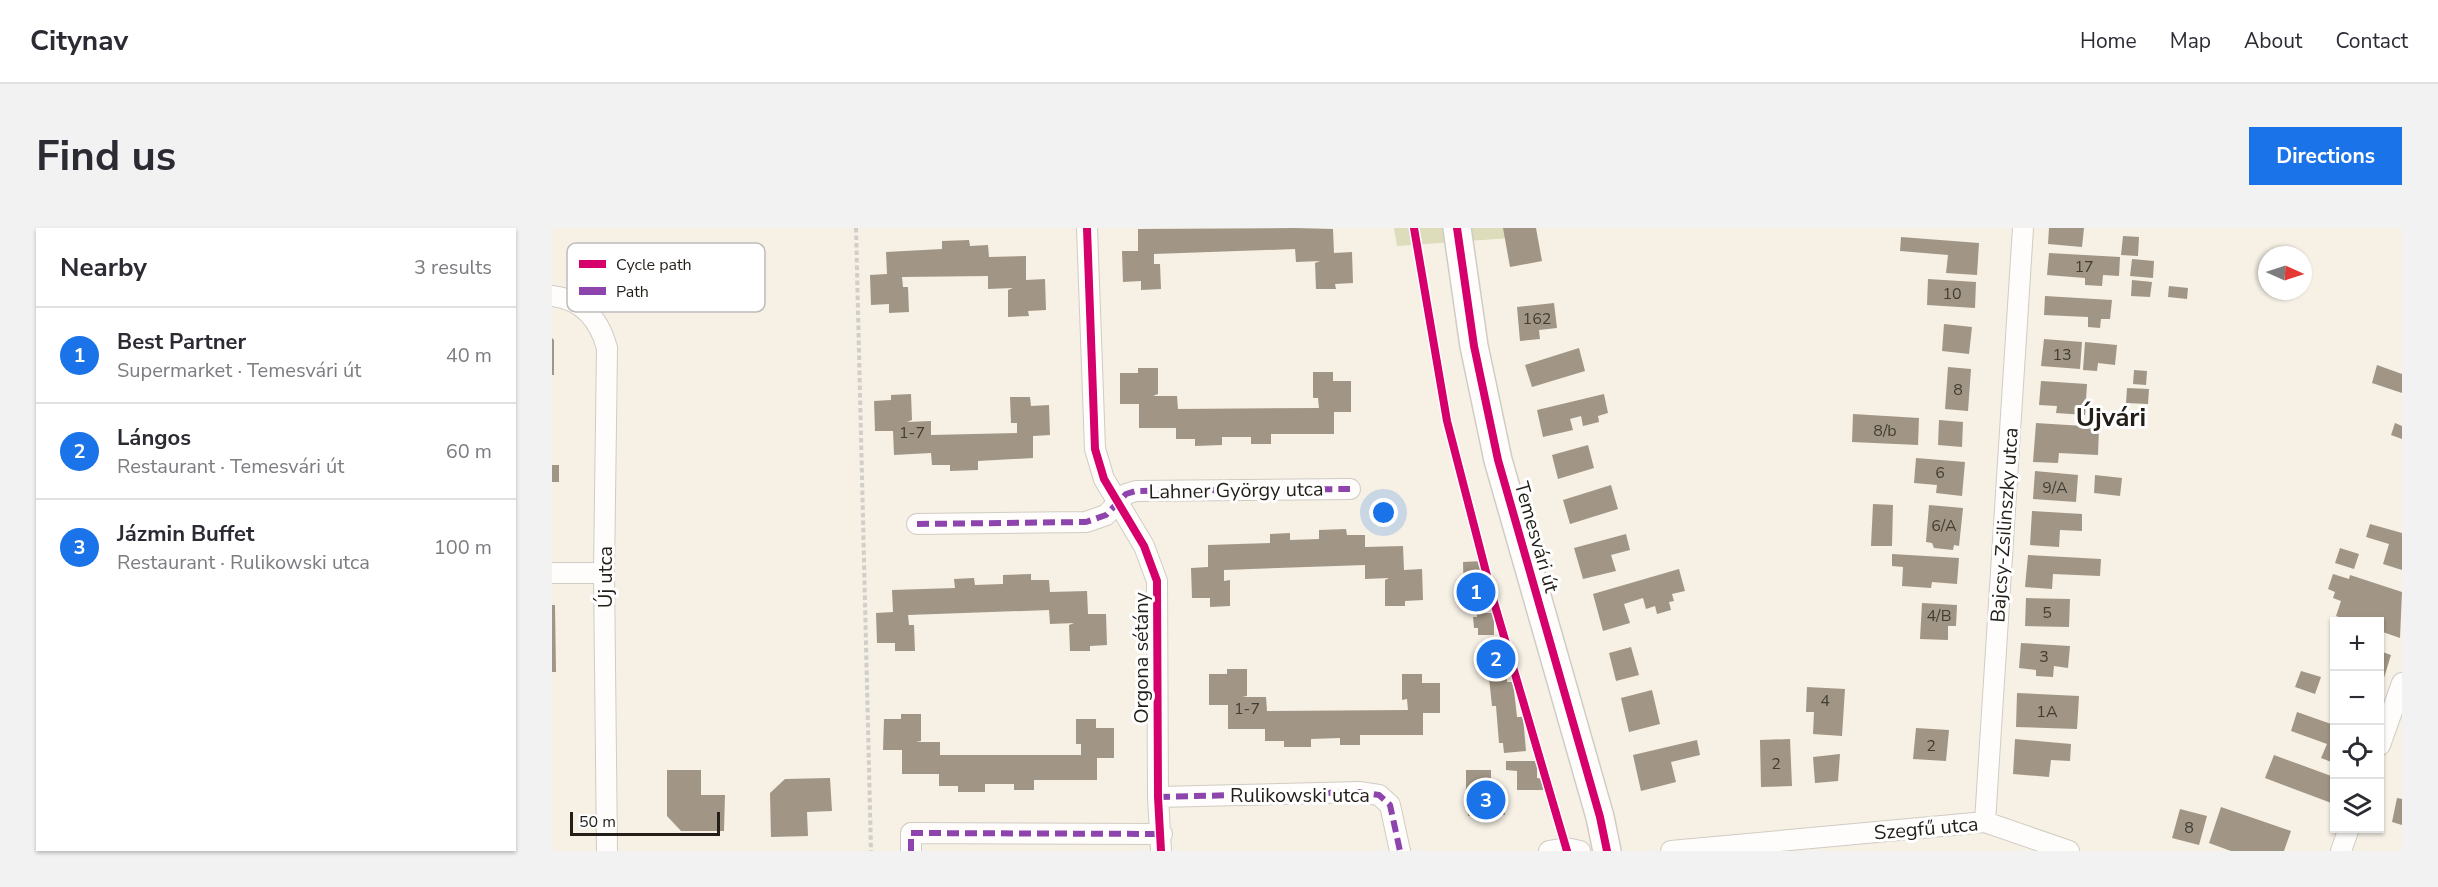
<!DOCTYPE html>
<html lang="en">
<head>
<meta charset="utf-8">
<style>
  :root { --surface:#fff; --page:#f2f2f3; --text:#2b2b33; --muted:#7c7c81; --line:#e1e1e2; --accent:#1a73e8 }
  body { margin:0; font-family:"Nunito Sans",sans-serif; background:var(--page); color:var(--text) }
  .controls { position:absolute; right:18px; bottom:18px; display:grid; overflow:hidden; border-radius:0px; box-shadow:0 2px 4px #0004 }
  .controls button { width:54px; height:54px; display:grid; place-items:center; padding:0; border:0; border-bottom:2px solid var(--line); background:var(--surface); color:var(--text); font:30px sans-serif }
  .compass { position:absolute; left:1706px; top:18px; width:54px; height:54px; border-radius:50%; background:var(--surface); box-shadow:0 2px 4px #0004; rotate:93deg }
  .scale { position:absolute; left:18px; bottom:15px; width:150px; box-sizing:border-box; padding-left:6px; border:3px solid #231f18; border-top:0; font-size:16px; line-height:21px; white-space:nowrap; color:#231f18; -webkit-text-stroke:4px #fff; paint-order:stroke }
  .you { position:absolute; left:832px; top:285px; width:21px; height:21px; margin:-15px; border:4px solid #fff; border-radius:50%; background:#1a73e8; box-shadow:0 0 0 9px #1a73e833 }
  .badge { display:grid; place-items:center; width:39px; height:39px; border-radius:50%; background:var(--accent); color:#fff; font-size:20px; font-weight:700 }
  .pin { position:absolute; translate:-50% -50%; border:3px solid #fff; box-shadow:0 2px 6px #0006 }
  .list { margin:0; padding:0; list-style:none }
  h2 { display:flex; justify-content:space-between; align-items:center; height:78px; margin:0; padding:0 24px; font-size:26px }
  h2 small { font-size:20px; font-weight:400; color:var(--muted) }
  .list li { display:grid; grid-template-columns:39px 1fr auto; gap:18px; align-items:center; box-sizing:border-box; height:96px; padding:0 24px; border-top:2px solid var(--line) }
  .list b { display:block; font-size:22px; white-space:nowrap }
  .list p { margin:0; font-size:20px; white-space:nowrap; color:var(--muted) }
  .list em { font-size:20px; font-style:normal; color:var(--muted) }
  .icon { flex:none; width:33px; height:33px; fill:none; stroke:currentColor; stroke-width:2; stroke-linecap:round; stroke-linejoin:round }
  .map { position:relative; flex:none; width:1850px; height:623px; overflow:hidden; border-radius:0px }
  header { display:flex; align-items:center; gap:36px; box-sizing:border-box; height:84px; padding:0 30px; background:var(--surface); border-bottom:2px solid var(--line) }
  header strong { font-size:28px }
  nav { display:flex; gap:33px; margin-inline-start:auto; font-size:21px }
  .intro { display:flex; align-items:center; justify-content:space-between; box-sizing:border-box; height:144px; padding:0 36px }
  h1 { margin:0; font-size:42px }
  .button { padding:15px 27px; border-radius:0px; background:var(--accent); color:#fff; font-size:21px; font-weight:700 }
  main { display:flex; gap:36px; padding:0 36px }
  aside { flex:1; background:var(--surface); border-radius:0px; box-shadow:0 2px 4px #0004 }
  .map>svg:first-child { display:block }
</style>
</head>
<body>
<header>
<strong>Citynav</strong>
<nav><a>Home</a><a>Map</a><a>About</a><a>Contact</a></nav>
</header>
<div class="intro"><h1>Find us</h1><a class="button">Directions</a></div>
<main>
<aside>
<h2>Nearby<small>3 results</small></h2>
<ul class="list">
<li><span class="badge">1</span><div><b>Best Partner</b><p>Supermarket · Temesvári út</p></div><em>40 m</em></li>
<li><span class="badge">2</span><div><b>Lángos</b><p>Restaurant · Temesvári út</p></div><em>60 m</em></li>
<li><span class="badge">3</span><div><b>Jázmin Buffet</b><p>Restaurant · Rulikowski utca</p></div><em>100 m</em></li>
</ul>
</aside>
<div class="map">
<svg width="1850" height="623" viewBox="0 0 1850 623">
  <rect width="100%" height="100%" fill="#f6f0e5"/>
  <!-- green -->
  <path fill="#dddcbb" d="M 842,0 L 958,0 L 959,10 L 845,18 Z"/>
  <!-- building -->
  <path fill="#a19685" d="M 743,0 L 781,1 L 782,25 L 800,24 L 801,55 L 783,56 L 784,61 L 764,61 L 763,35 L 768,33 L 744,34 L 743,21 L 602,26 L 602,36 L 608,36 L 609,61 L 589,62 L 589,53 L 571,54 L 570,23 L 586,23 L 586,1 Z
    M 951,0 L 984,0 L 990,33 L 958,39 Z
    M 1497,0 L 1532,0 L 1530,19 L 1496,16 Z
    M 1571,8 L 1587,9 L 1586,28 L 1569,27 Z
    M 1349,9 L 1427,15 L 1425,47 L 1394,45 L 1396,27 L 1348,23 Z
    M 417,12 L 418,18 L 436,17 L 437,29 L 474,28 L 474,52 L 493,51 L 494,82 L 476,83 L 477,88 L 456,89 L 456,62 L 461,60 L 436,61 L 436,48 L 350,49 L 351,59 L 356,59 L 357,84 L 337,85 L 337,76 L 319,77 L 318,47 L 335,46 L 334,24 L 390,21 L 390,13 Z
    M 1497,25 L 1568,29 L 1567,48 L 1551,47 L 1550,58 L 1533,57 L 1533,50 L 1495,47 Z
    M 1580,31 L 1602,33 L 1601,50 L 1578,48 Z
    M 1376,51 L 1424,54 L 1423,80 L 1375,77 Z
    M 1580,52 L 1600,54 L 1598,69 L 1579,68 Z
    M 1617,58 L 1636,60 L 1635,71 L 1616,69 Z
    M 1493,68 L 1560,72 L 1558,91 L 1549,91 L 1548,100 L 1536,99 L 1536,89 L 1492,87 Z
    M 1002,75 L 1005,100 L 987,102 L 988,111 L 968,113 L 965,79 Z
    M 1392,96 L 1420,99 L 1417,126 L 1390,123 Z
    M 0,110 L 2,112 L 2,147 L 0,147 Z
    M 1492,111 L 1530,114 L 1528,141 L 1489,138 Z
    M 1533,114 L 1565,117 L 1563,137 L 1546,135 L 1545,143 L 1531,142 Z
    M 1027,120 L 1033,143 L 980,159 L 973,137 Z
    M 1825,137 L 1850,146 L 1850,165 L 1820,155 Z
    M 1396,139 L 1419,141 L 1416,183 L 1393,181 Z
    M 586,140 L 606,140 L 606,166 L 601,168 L 625,168 L 626,181 L 767,180 L 766,170 L 761,170 L 761,144 L 781,144 L 781,153 L 799,153 L 799,184 L 782,184 L 782,206 L 719,206 L 719,216 L 699,216 L 699,209 L 670,209 L 670,217 L 643,218 L 643,211 L 624,211 L 624,200 L 587,200 L 587,176 L 568,176 L 568,145 L 586,145 Z
    M 1582,142 L 1595,143 L 1594,157 L 1581,156 Z
    M 1489,153 L 1535,156 L 1533,187 L 1504,185 L 1505,178 L 1487,177 Z
    M 1575,160 L 1597,161 L 1596,176 L 1574,175 Z
    M 359,166 L 360,192 L 355,194 L 379,193 L 379,207 L 465,205 L 465,195 L 459,195 L 458,169 L 478,169 L 479,178 L 497,177 L 498,207 L 481,208 L 481,230 L 426,233 L 426,242 L 398,243 L 398,237 L 380,237 L 379,225 L 342,227 L 341,203 L 323,203 L 322,173 L 339,172 L 339,167 Z
    M 1052,166 L 1056,185 L 1046,188 L 1047,194 L 1031,198 L 1029,188 L 1018,191 L 1021,202 L 991,209 L 985,182 Z
    M 1301,186 L 1367,190 L 1366,217 L 1300,214 Z
    M 1387,192 L 1411,194 L 1410,219 L 1386,217 Z
    M 1484,195 L 1547,199 L 1546,227 L 1507,225 L 1506,235 L 1481,234 Z
    M 1843,195 L 1850,198 L 1850,211 L 1839,207 Z
    M 1036,217 L 1042,240 L 1006,251 L 1000,227 Z
    M 1364,230 L 1413,234 L 1410,268 L 1384,265 L 1385,257 L 1362,255 Z
    M 0,237 L 7,237 L 7,254 L 0,254 Z
    M 1483,243 L 1526,247 L 1524,274 L 1481,271 Z
    M 1543,247 L 1570,250 L 1568,268 L 1542,265 Z
    M 1059,257 L 1066,281 L 1018,296 L 1011,272 Z
    M 1321,276 L 1341,277 L 1340,318 L 1319,318 Z
    M 1377,277 L 1411,280 L 1407,318 L 1402,317 L 1401,322 L 1382,320 L 1380,315 L 1374,314 Z
    M 1480,283 L 1530,286 L 1530,303 L 1508,302 L 1507,319 L 1478,317 Z
    M 1818,296 L 1850,305 L 1850,342 L 1831,336 L 1837,316 L 1814,309 Z
    M 794,301 L 795,307 L 813,307 L 813,319 L 851,318 L 852,342 L 870,341 L 871,372 L 853,373 L 853,378 L 833,378 L 833,352 L 837,350 L 813,351 L 813,337 L 672,342 L 672,353 L 678,352 L 678,378 L 658,379 L 658,370 L 640,370 L 639,340 L 656,339 L 656,317 L 718,315 L 718,306 L 738,305 L 738,312 L 767,311 L 767,302 Z
    M 1074,306 L 1078,322 L 1059,327 L 1064,343 L 1031,351 L 1022,320 Z
    M 1788,320 L 1807,326 L 1802,341 L 1783,335 Z
    M 1340,326 L 1407,330 L 1405,356 L 1380,354 L 1379,360 L 1350,358 L 1351,339 L 1340,338 Z
    M 1476,327 L 1549,331 L 1548,348 L 1501,346 L 1500,361 L 1473,359 Z
    M 930,333 L 930,351 L 934,351 L 935,379 L 919,380 L 919,372 L 912,372 L 911,334 Z
    M 1127,341 L 1133,363 L 1120,366 L 1122,373 L 1117,374 L 1119,382 L 1105,386 L 1103,378 L 1094,381 L 1091,370 L 1072,376 L 1078,395 L 1051,403 L 1041,366 Z
    M 479,346 L 479,352 L 497,352 L 498,364 L 535,363 L 536,386 L 554,386 L 555,417 L 538,418 L 538,423 L 518,423 L 517,397 L 522,395 L 498,396 L 497,382 L 356,387 L 357,397 L 362,397 L 363,423 L 343,423 L 343,415 L 325,415 L 324,385 L 341,384 L 340,362 L 403,360 L 402,351 L 422,350 L 423,357 L 451,356 L 451,347 Z
    M 1781,346 L 1797,351 L 1798,347 L 1850,364 L 1848,410 L 1828,403 L 1828,394 L 1800,394 L 1784,388 L 1789,373 L 1781,370 L 1783,364 L 1776,361 Z
    M 1474,370 L 1518,371 L 1517,399 L 1473,398 Z
    M 1370,375 L 1405,377 L 1404,398 L 1396,398 L 1396,412 L 1368,411 Z
    M 0,377 L 3,377 L 4,444 L 0,444 Z
    M 925,385 L 942,385 L 942,407 L 926,407 L 926,400 L 922,400 L 921,389 L 925,389 Z
    M 1469,415 L 1518,418 L 1516,440 L 1502,438 L 1501,449 L 1484,448 L 1484,442 L 1467,440 Z
    M 1079,419 L 1087,447 L 1064,453 L 1057,425 Z
    M 952,421 L 952,429 L 957,429 L 957,440 L 936,442 L 936,433 L 932,433 L 931,426 L 935,426 L 935,422 Z
    M 1828,423 L 1839,427 L 1831,453 L 1828,452 Z
    M 675,441 L 695,441 L 695,468 L 690,469 L 714,469 L 715,483 L 856,482 L 855,471 L 850,472 L 850,446 L 870,446 L 870,455 L 888,455 L 888,485 L 871,485 L 871,507 L 808,507 L 808,517 L 788,517 L 788,510 L 759,511 L 759,519 L 732,519 L 732,513 L 713,513 L 713,501 L 676,501 L 676,477 L 657,477 L 657,446 L 675,446 Z
    M 1749,443 L 1769,449 L 1763,466 L 1743,459 Z
    M 955,448 L 955,454 L 961,454 L 965,489 L 971,489 L 974,523 L 952,525 L 951,515 L 947,515 L 944,478 L 940,478 L 937,450 Z
    M 1255,459 L 1293,461 L 1290,508 L 1261,506 L 1262,484 L 1254,484 Z
    M 1100,462 L 1108,496 L 1077,504 L 1069,470 Z
    M 1465,465 L 1527,468 L 1525,501 L 1464,499 Z
    M 1745,484 L 1782,497 L 1782,535 L 1769,530 L 1775,516 L 1739,503 Z
    M 349,486 L 369,486 L 369,513 L 364,514 L 388,514 L 388,527 L 529,527 L 529,516 L 524,516 L 524,491 L 544,491 L 544,500 L 562,500 L 562,530 L 545,530 L 545,552 L 482,552 L 482,562 L 462,562 L 462,556 L 433,556 L 433,564 L 406,564 L 406,558 L 387,558 L 387,546 L 350,546 L 350,522 L 331,522 L 332,491 L 349,491 Z
    M 1364,500 L 1397,502 L 1394,533 L 1361,531 Z
    M 1238,511 L 1240,558 L 1209,559 L 1208,512 Z
    M 1463,511 L 1519,516 L 1518,533 L 1499,532 L 1497,549 L 1461,546 Z
    M 1145,512 L 1148,527 L 1119,534 L 1124,554 L 1089,563 L 1081,527 Z
    M 1288,526 L 1286,553 L 1263,555 L 1261,529 Z
    M 1722,527 L 1782,549 L 1782,576 L 1713,550 Z
    M 954,533 L 985,533 L 985,550 L 991,551 L 991,562 L 965,562 L 965,543 L 954,542 Z
    M 115,542 L 149,542 L 149,567 L 173,567 L 172,603 L 129,603 L 115,588 Z
    M 914,542 L 939,542 L 939,553 L 934,553 L 934,564 L 952,564 L 953,587 L 916,588 L 915,571 L 920,571 L 920,561 L 914,561 Z
    M 278,550 L 280,583 L 255,584 L 256,608 L 219,609 L 218,565 L 233,551 Z
    M 1845,570 L 1850,571 L 1850,597 L 1840,594 Z
    M 1669,579 L 1739,603 L 1732,623 L 1679,623 L 1657,615 Z
    M 1628,581 L 1655,588 L 1647,617 L 1620,610 Z"/>
  <g fill="none" stroke-linecap="round" stroke-linejoin="round">
    <defs>
      <path id="street" d="M 535,0 L 543,221 L 552,251 L 592,318 L 605,353 L 606,569 L 609,623
        M 0,68 C 31,72 47,91 55,120 L 52,345 L 55,623
        M 365,296 L 534,294 L 554,287 L 574,266 L 584,263 L 798,261
        M 0,345 L 52,345
        M 1828,517 L 1850,455
        M 606,569 L 807,564 L 827,567 L 838,577 L 848,623
        M 1433,594 L 1471,0
        M 359,623 L 359,605 L 610,606
        M 997,623 L 1014,620 L 1028,623
        M 1119,623 L 1433,594 L 1517,623
        M 1789,623 L 1797,600"/>
      <path id="secondary" d="M 905,0 L 922,118 L 946,232 L 1048,589 L 1055,623"/>
    </defs>
    <!-- street casing -->
    <use href="#street" stroke="#d1ccc3" stroke-width="22"/>
    <!-- secondary casing -->
    <use href="#secondary" stroke="#d1ccc3" stroke-width="30"/>
    <!-- path -->
    <path stroke="#d0cfca" stroke-width="4" stroke-dasharray="4.5 3" stroke-linecap="butt" d="M 304,0 L 319,623"/>
    <!-- street -->
    <use href="#street" stroke="#fefdfb" stroke-width="20"/>
    <!-- secondary -->
    <use href="#secondary" stroke="#fefdfb" stroke-width="27"/>
    <!-- quiet -->
    <path stroke="#8e44ad" stroke-width="6" stroke-dasharray="12 6" stroke-linecap="butt" d="M 365,296 L 534,294 L 554,287 L 574,266 L 584,263 L 798,261
      M 606,569 L 807,564 L 827,567 L 838,577 L 848,623
      M 359,623 L 359,605 L 610,606"/>
    <defs>
      <path id="cycleway" d="M 535,0 L 543,221 L 552,251 L 592,318 L 605,353 L 606,569 L 609,623
        M 862,0 L 895,193 L 941,371 L 1015,623
        M 905,0 L 922,118 L 946,232 L 1048,589 L 1055,623"/>
    </defs>
    <!-- cycleway casing -->
    <use href="#cycleway" stroke="#fff" stroke-width="11"/>
    <!-- cycleway -->
    <use href="#cycleway" stroke="#d6006c" stroke-width="8"/>
  </g>
  <g text-anchor="middle" stroke-width="6" stroke-linejoin="round" paint-order="stroke">
    <!-- number labels -->
    <g font-size="16" fill="#423d33">
      <text x="1532" y="44">17</text>
      <text x="1400" y="71">10</text>
      <text x="985" y="96">162</text>
      <text x="1510" y="132">13</text>
      <text x="1406" y="167">8</text>
      <text x="1333" y="208">8/b</text>
      <text x="360" y="210">1-7</text>
      <text x="1388" y="250">6</text>
      <text x="1503" y="265">9/A</text>
      <text x="1392" y="303">6/A</text>
      <text x="1495" y="390">5</text>
      <text x="1387" y="393">4/B</text>
      <text x="1492" y="434">3</text>
      <text x="1273" y="478">4</text>
      <text x="695" y="486">1-7</text>
      <text x="1495" y="489">1A</text>
      <text x="1379" y="523">2</text>
      <text x="1224" y="541">2</text>
      <text x="1637" y="605">8</text>
    </g>
    <!-- street labels -->
    <g font-size="20" fill="#231f18" stroke="#fff">
      <text transform="translate(684 262) rotate(-1)" y="7">Lahner György utca</text>
      <text transform="translate(1452 297) rotate(-86)" y="7">Bajcsy-Zsilinszky utca</text>
      <text transform="translate(985 309) rotate(74)" y="7">Temesvári út</text>
      <text transform="translate(53 349) rotate(-90)" y="7">Új utca</text>
      <text transform="translate(589 430) rotate(-90)" y="7">Orgona sétány</text>
      <text x="748" y="574">Rulikowski utca</text>
      <text transform="translate(1374 600) rotate(-5)" y="7">Szegfű utca</text>
    </g>
    <!-- district labels -->
    <g font-size="26" font-weight="bold" fill="#231f18" stroke="#fff">
      <text x="1559" y="198">Újvári</text>
    </g>
  </g>
  <!-- legend -->
  <rect x="15" y="15" width="198" height="69" rx="9" fill="#fff" stroke="#bdbcba" stroke-width="1.5"/>
  <rect x="27" y="32" width="27" height="8" fill="#d6006c"/>
  <rect x="27" y="59" width="27" height="8" fill="#8e44ad"/>
  <g font-size="16" fill="#231f18">
    <text x="64" y="42">Cycle path</text>
    <text x="64" y="69">Path</text>
  </g>
</svg>
<div class="controls">
<button>+</button>
<button>−</button>
<button><svg class="icon" aria-label="locate" viewBox="0 0 24 24"><circle cx="12" cy="12" r="6"/><path d="M12 2v4M12 18v4M2 12h4M18 12h4"/></svg></button>
<button><svg class="icon" aria-label="layers" viewBox="0 0 24 24"><path d="M12 4l9 5-9 5-9-5zM3 14l9 5 9-5"/></svg></button>
</div>
<svg class="compass" viewBox="-18 -18 36 36"><path d="M0-13l5 13h-10z" fill="#e53935"/><path d="M0 13l5-13h-10z" fill="#7c7c81"/></svg>
<div class="scale">50 m</div>
<div class="you"></div>
<div class="pin badge" style="left:924px;top:364px">1</div>
<div class="pin badge" style="left:944px;top:431px">2</div>
<div class="pin badge" style="left:934px;top:572px">3</div>
</div>
</main>
</body>
</html>
